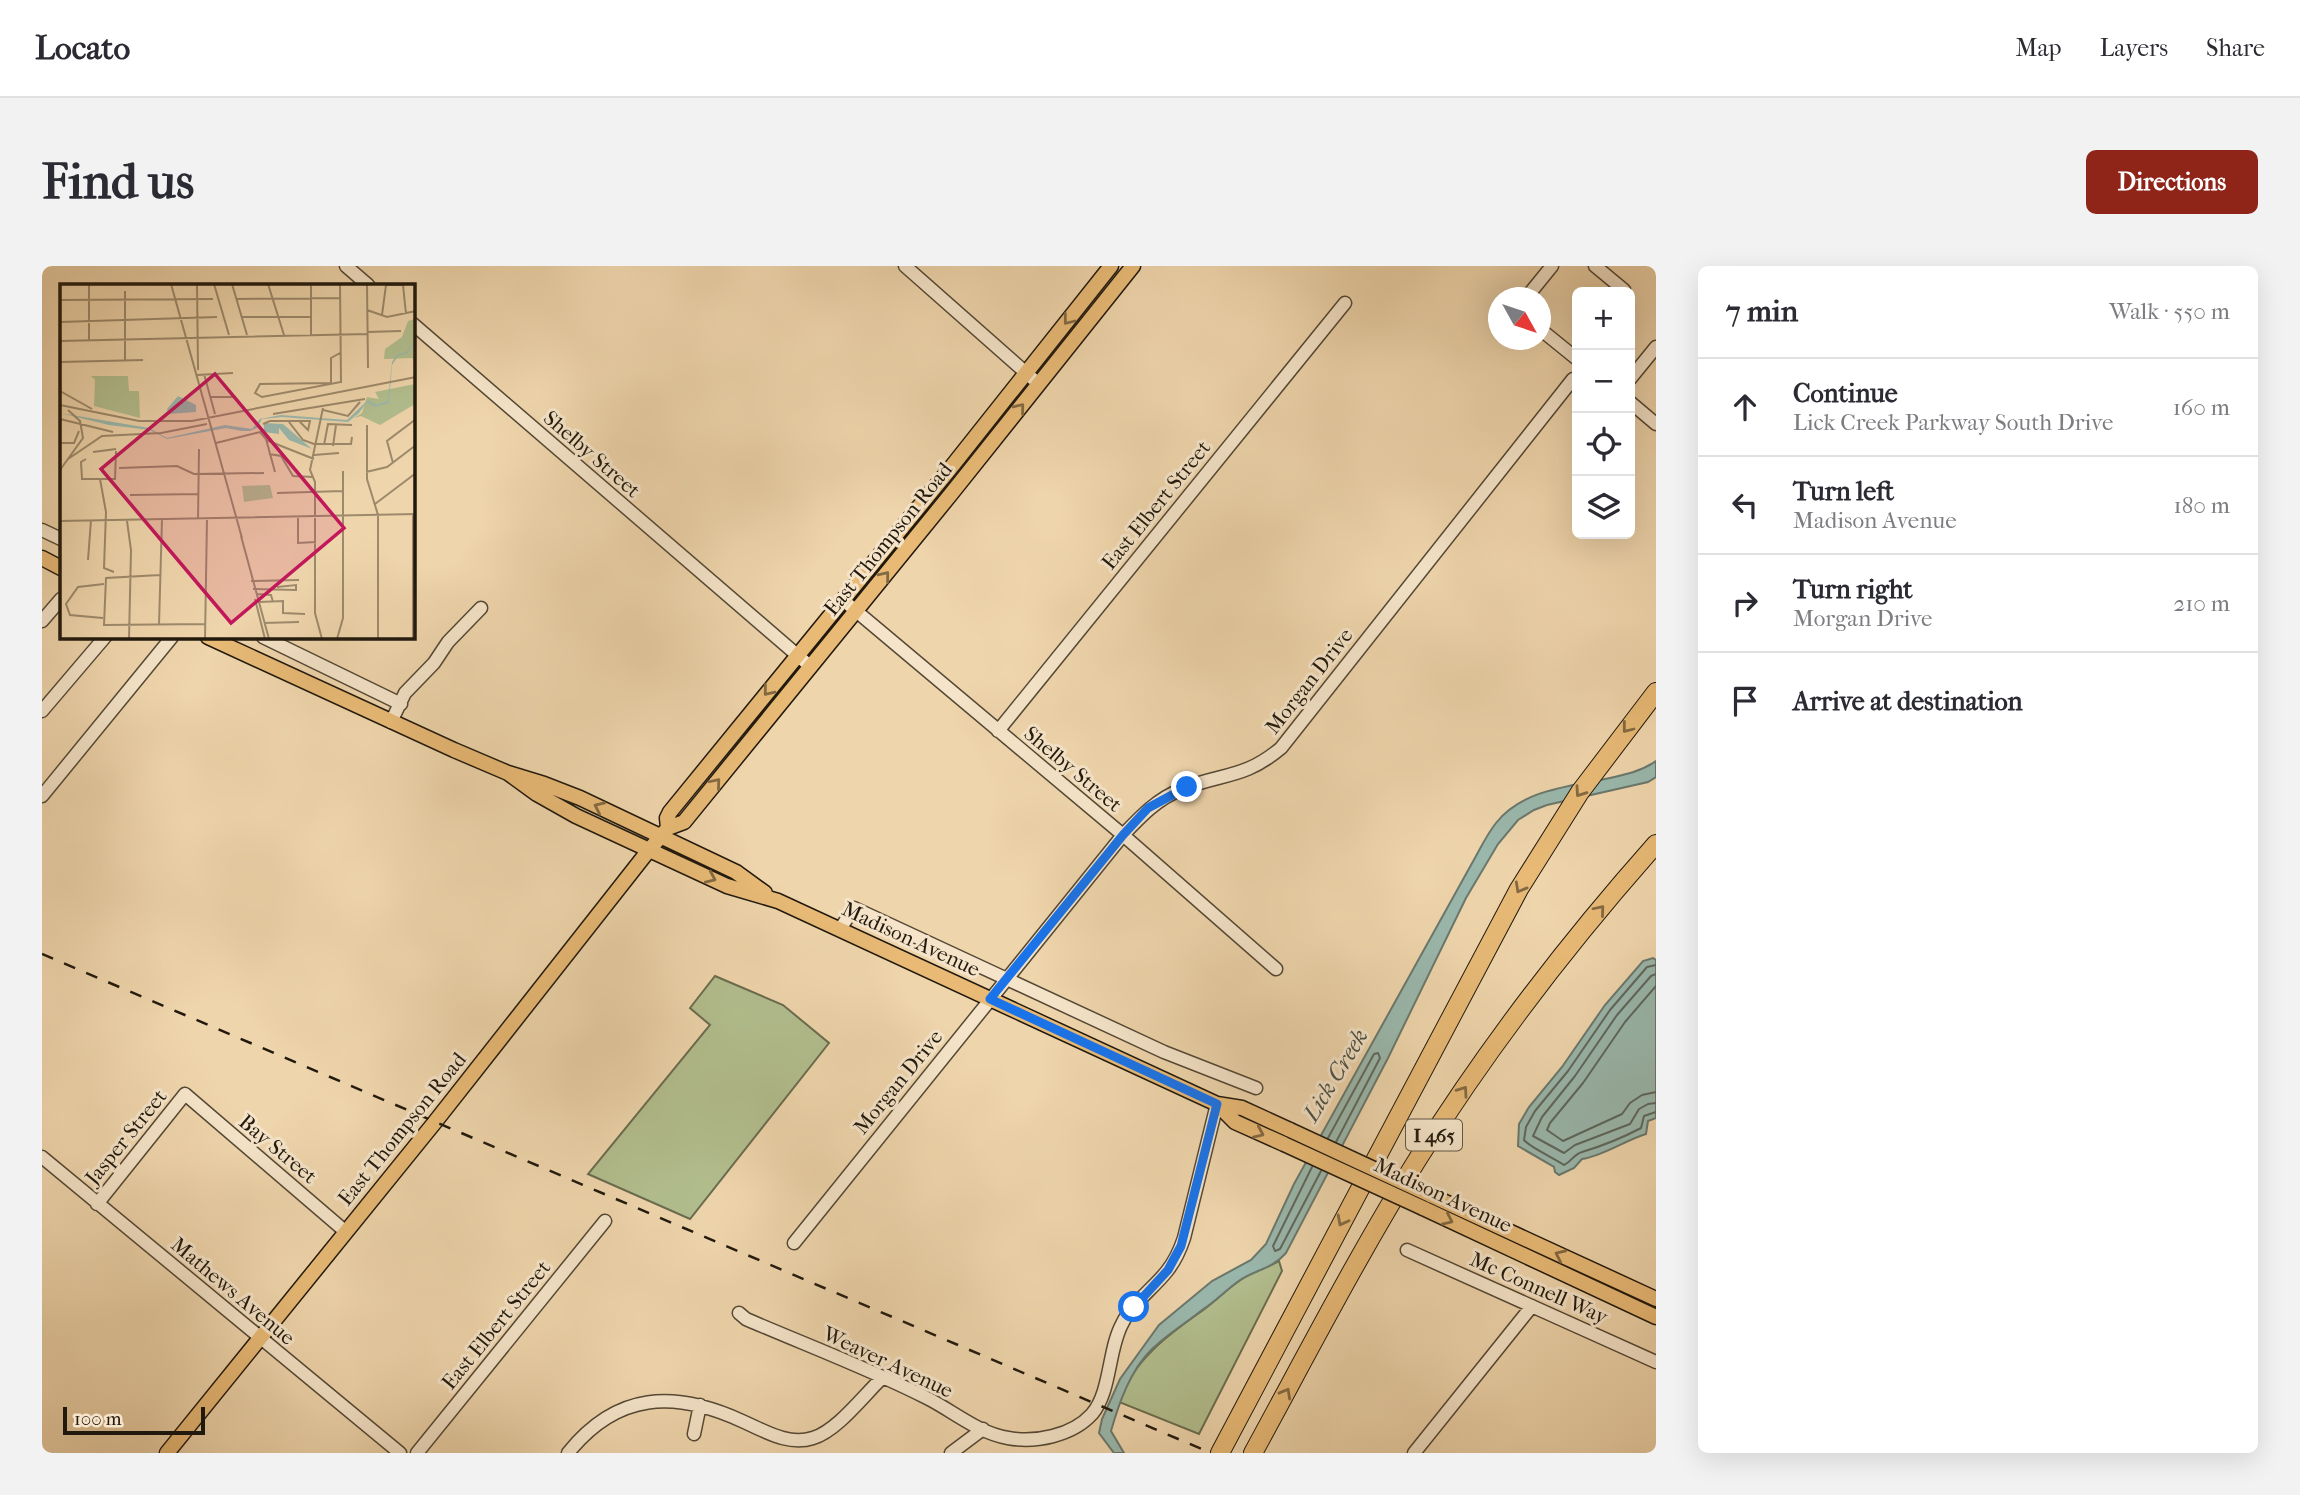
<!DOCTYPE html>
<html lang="en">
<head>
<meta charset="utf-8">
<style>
  :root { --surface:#fff; --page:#f2f2f3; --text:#2b2b33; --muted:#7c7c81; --line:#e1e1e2; --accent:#8f2418 }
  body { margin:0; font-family:"IM FELL French Canon",serif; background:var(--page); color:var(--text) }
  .controls { position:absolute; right:21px; top:21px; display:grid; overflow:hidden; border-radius:10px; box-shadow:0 7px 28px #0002 }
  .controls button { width:63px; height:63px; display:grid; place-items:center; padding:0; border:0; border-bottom:2px solid var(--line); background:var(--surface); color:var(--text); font:35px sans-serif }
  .compass { position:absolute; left:1446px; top:21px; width:63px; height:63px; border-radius:50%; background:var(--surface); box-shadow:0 7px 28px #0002; rotate:130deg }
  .scale { position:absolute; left:21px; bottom:18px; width:142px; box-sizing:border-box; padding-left:7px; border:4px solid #21190d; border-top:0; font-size:19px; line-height:24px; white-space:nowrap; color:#21190d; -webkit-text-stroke:5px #f5e4c9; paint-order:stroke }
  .stop { position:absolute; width:21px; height:21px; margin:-16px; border:5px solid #1a73e8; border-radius:50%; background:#fff }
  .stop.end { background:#1a73e8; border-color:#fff; box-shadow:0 2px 7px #0008 }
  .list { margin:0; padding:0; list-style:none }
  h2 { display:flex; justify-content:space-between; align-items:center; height:91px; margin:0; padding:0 28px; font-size:30px }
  h2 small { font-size:23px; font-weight:400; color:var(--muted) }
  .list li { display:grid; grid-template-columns:46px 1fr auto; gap:21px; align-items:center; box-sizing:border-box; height:98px; padding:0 28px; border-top:2px solid var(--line) }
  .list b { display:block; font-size:26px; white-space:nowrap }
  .list p { margin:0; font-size:23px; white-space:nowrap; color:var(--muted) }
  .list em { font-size:23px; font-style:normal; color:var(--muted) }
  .icon { flex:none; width:38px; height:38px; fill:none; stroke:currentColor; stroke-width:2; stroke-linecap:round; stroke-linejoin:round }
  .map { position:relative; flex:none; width:1614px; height:1187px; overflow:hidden; border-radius:10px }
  header { display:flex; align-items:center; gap:42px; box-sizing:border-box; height:98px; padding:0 35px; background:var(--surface); border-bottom:2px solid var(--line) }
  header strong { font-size:33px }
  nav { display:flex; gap:38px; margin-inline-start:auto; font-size:24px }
  .intro { display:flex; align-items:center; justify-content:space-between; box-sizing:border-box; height:168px; padding:0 42px }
  h1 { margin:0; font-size:49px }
  .button { padding:18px 32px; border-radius:10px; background:var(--accent); color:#fff; font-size:24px; font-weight:700 }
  main { display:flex; gap:42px; padding:0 42px }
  aside { flex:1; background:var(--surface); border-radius:10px; box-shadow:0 7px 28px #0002 }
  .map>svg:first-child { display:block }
</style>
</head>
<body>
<header>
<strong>Locato</strong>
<nav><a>Map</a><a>Layers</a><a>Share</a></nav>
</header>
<div class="intro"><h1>Find us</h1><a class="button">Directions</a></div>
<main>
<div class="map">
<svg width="1614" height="1187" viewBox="0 0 1614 1187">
  <rect width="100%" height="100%" fill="#efd5ac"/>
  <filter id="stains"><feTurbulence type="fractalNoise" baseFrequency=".00286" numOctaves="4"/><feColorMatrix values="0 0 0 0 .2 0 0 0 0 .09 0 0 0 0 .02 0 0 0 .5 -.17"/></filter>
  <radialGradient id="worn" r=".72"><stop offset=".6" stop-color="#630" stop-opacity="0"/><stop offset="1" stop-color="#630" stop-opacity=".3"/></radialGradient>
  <!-- green -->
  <path fill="#b2be8e" stroke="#6a6c4e" stroke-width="2" d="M 673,710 L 741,739 L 787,777 L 648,953 L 546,908 L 668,759 L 648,742 Z
    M 1237,995 L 1240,1005 L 1157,1168 L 1077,1136 C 1090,1095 1127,1068 1160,1045 C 1175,1034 1187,1021 1203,1011 C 1214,1004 1226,1002 1237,995 Z"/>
  <!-- water -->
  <path fill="#9ab8ad" stroke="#6a786d" stroke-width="2" d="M 1614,495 L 1614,511 L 1606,516 L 1505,539 L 1492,544 L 1476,554 L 1456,578 L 1424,632 L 1346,792 L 1244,987 C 1231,1002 1214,1004 1198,1014 C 1185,1023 1174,1035 1160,1044 C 1144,1057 1124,1069 1109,1084 C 1088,1105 1077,1137 1069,1165 L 1082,1187 L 1072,1187 L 1057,1167 L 1060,1153 L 1078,1113 L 1117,1059 L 1170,1015 L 1209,994 L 1224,978 L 1252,918 L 1434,590 C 1440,579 1446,567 1454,557 C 1480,524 1525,521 1563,513 C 1582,509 1598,506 1614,495 Z
    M 1611,692 L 1614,694 L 1614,852 L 1606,855 L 1604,868 C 1586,873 1559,891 1540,893 L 1532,902 L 1517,909 L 1513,906 L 1512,901 L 1476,880 L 1477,858 L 1487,841 L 1520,801 L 1563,739 L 1601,695 Z"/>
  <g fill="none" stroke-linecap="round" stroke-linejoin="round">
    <!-- shore -->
    <path stroke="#5e685d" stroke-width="2" d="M 1614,699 L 1605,701 L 1568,744 L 1526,805 L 1493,845 L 1484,861 L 1482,874 C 1489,882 1512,892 1522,899 C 1529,896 1532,888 1540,886 C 1560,880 1582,871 1599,862 L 1602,850 L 1614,846
      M 1614,708 L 1609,710 L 1575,749 L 1533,810 L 1500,851 L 1491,870 L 1522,887 L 1533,879 L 1588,858 L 1597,843 L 1606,838 L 1614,837
      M 1614,720 L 1583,756 L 1541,817 L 1508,857 L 1505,864 L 1521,875 L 1580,848 L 1588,837 L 1600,829 L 1614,826
      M 1286,872 L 1332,788 L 1336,787 L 1338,792 L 1294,876
      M 1270,901 L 1231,980 L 1233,985 L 1238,983 L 1279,905"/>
    <defs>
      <path id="minor" d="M 304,0 L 326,19
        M 863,0 L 991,113
        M 1553,0 L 1582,24
        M 1484,32 L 1510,0
        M 371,58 L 769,401
        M 1498,63 L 1535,93
        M 1588,113 L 1614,81
        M 1588,136 L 1614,158
        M 0,264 L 19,273
        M 801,334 L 1081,569 L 1234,703
        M 0,355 L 19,333
        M 221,371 L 359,438
        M 0,445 L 63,371
        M 349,456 L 363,427 L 392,397 L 406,376 L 439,342
        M 956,465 L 1303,37
        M 0,530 L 130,371
        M 798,663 L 812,642 L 1122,786 L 1214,822
        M 0,891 L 358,1187
        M 55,938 L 143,828 L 304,966
        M 752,977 L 1081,569 C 1099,550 1115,533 1140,523 C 1180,507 1202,513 1239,482 L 1531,113
        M 1365,984 L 1614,1096
        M 697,1047 L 704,1053 C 764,1079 826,1102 885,1132 C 911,1145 936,1167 966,1172 C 993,1177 1030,1170 1050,1148 C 1069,1126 1066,1084 1080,1058 C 1090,1037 1111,1023 1125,1005 C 1133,995 1138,984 1142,972 L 1175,838
        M 652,1168 L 658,1139
        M 375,1187 L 563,955
        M 526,1187 C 575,1126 632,1124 700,1155 C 723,1165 746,1180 771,1172 C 795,1165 822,1129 840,1112
        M 909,1187 L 941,1163
        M 1372,1187 L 1490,1040"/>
      <path id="major" d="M 0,292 L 19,302
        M 166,371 L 412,484 L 466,507 L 502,518 L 538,532 L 694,606 L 723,627
        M 466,507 L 495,528 L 534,550 L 685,620 L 736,635 L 1175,838 L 1200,842 L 1248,864
        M 626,562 L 625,552 L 628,546 L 907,204 L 1069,0
        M 1175,838 L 1193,856 L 1242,878
        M 1388,929 L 1614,1033
        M 1381,942 L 1614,1051
        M 125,1187 L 393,856 L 607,584 L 626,562 L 642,556 L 909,228 L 1091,0"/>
      <path id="highway" d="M 1178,1187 L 1477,623 L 1538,526 L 1614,426
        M 1211,1187 C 1265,1088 1317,987 1377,891 C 1447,780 1527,676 1614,578"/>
    </defs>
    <!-- minor casing -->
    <use href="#minor" stroke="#544835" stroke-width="15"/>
    <!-- major casing -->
    <use href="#major" stroke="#21190d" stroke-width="17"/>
    <!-- highway casing -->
    <use href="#highway" stroke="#21190d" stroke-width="20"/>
    <!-- minor -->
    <use href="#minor" stroke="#f5e4c9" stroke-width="12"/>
    <!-- major -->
    <use href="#major" stroke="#e8ba76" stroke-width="14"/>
    <!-- highway -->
    <use href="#highway" stroke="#e8ba76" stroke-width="18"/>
    <!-- rail -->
    <path stroke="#21190d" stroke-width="2.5" stroke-dasharray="12 12" stroke-linecap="butt" d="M 0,688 L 1169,1187"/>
    <defs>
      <path id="major-bridge" d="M 1248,864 L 1388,929
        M 1242,878 L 1381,942"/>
    </defs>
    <!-- major-bridge casing -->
    <use href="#major-bridge" stroke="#21190d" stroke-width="17" stroke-linecap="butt"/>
    <!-- major-bridge -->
    <use href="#major-bridge" stroke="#e8ba76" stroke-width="14"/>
  </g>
  <!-- one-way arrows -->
  <defs><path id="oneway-chevron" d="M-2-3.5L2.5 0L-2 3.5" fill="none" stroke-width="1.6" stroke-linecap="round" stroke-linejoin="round" transform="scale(1.75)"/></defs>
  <g stroke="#846a42">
    <use href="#oneway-chevron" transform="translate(1026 54) rotate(128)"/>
    <use href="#oneway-chevron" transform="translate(978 142) rotate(-51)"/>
    <use href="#oneway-chevron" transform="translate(843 310) rotate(-51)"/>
    <use href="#oneway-chevron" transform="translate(726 425) rotate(129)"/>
    <use href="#oneway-chevron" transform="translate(1585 462) rotate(128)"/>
    <use href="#oneway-chevron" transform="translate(674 517) rotate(-50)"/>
    <use href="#oneway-chevron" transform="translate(1538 526) rotate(125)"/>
    <use href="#oneway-chevron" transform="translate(557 541) rotate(-155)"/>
    <use href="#oneway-chevron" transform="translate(669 612) rotate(24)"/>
    <use href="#oneway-chevron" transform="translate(1478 622) rotate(119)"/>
    <use href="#oneway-chevron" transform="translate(1558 644) rotate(-50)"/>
    <use href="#oneway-chevron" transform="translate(1421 825) rotate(-55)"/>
    <use href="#oneway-chevron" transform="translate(1217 867) rotate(24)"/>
    <use href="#oneway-chevron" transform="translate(1406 954) rotate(25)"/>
    <use href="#oneway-chevron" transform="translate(1300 955) rotate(118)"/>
    <use href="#oneway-chevron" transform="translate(1518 989) rotate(-155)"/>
    <use href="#oneway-chevron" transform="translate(1244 1127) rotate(-61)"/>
  </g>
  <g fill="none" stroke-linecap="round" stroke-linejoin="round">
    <!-- route -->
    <path stroke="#1a73e8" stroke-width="9" d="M 1092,1041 L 1126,1004 L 1139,980 L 1175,838 L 948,733 L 1081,569 L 1106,542 L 1145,521"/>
  </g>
  <g text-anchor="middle" stroke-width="6" stroke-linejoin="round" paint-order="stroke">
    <!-- shield labels -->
    <rect fill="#f5e4c9" stroke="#615645" stroke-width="2" x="1364" y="853.5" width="56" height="31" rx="5"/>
    <g font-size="19" font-weight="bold" fill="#21190d">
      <text x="1392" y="876">I 465</text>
    </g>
    <!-- street labels -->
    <g font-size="21" fill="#21190d" stroke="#f5e4c9">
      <text transform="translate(550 188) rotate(41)" y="7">Shelby Street</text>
      <text transform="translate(1114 239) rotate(-51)" y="7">East Elbert Street</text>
      <text transform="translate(846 273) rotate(-51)" y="7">East Thompson Road</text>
      <text transform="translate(1267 415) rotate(-52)" y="7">Morgan Drive</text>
      <text transform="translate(1031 503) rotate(40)" y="7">Shelby Street</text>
      <text transform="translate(869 673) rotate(25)" y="7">Madison Avenue</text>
      <text transform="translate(856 816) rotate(-51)" y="7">Morgan Drive</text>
      <text transform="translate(360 863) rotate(-51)" y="7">East Thompson Road</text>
      <text transform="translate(84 871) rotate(-51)" y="7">Jasper Street</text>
      <text transform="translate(236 883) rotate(40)" y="7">Bay Street</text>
      <text transform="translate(1401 929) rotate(25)" y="7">Madison Avenue</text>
      <text transform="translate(1497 1022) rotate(24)" y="7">Mc Connell Way</text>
      <text transform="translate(191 1025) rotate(40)" y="7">Mathews Avenue</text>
      <text transform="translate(454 1059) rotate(-51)" y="7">East Elbert Street</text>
      <text transform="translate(846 1096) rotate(25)" y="7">Weaver Avenue</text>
    </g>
    <!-- water labels -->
    <g font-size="23" font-style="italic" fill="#4b5145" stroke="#f5e4c9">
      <text transform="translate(1293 809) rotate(-59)" y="8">Lick Creek</text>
    </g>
  </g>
  <!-- overview -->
  <g transform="translate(18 18)">
    <rect width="355" height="355" fill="#efd5ac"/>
    <path d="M 355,35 L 355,78 L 352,74 L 324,75 L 325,65 L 342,53 L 348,37 ZM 31,92 L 68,92 L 69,107 L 79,107 L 80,134 L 34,122 L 35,96 ZM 355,100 L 355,120 L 320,141 L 301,132 L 294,134 L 302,129 L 307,113 L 319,115 L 315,108 ZM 210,201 L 213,214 L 184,218 L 182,202 Z" fill="#b2be8e"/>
    <path d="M 355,56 L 347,69 L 338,72 L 332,81 L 329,119 L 315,123 L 307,118 L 299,129 L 288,138 L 222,133 L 202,135 L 197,144 L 190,147 L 182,147 L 166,144 L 107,155 L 90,146 L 49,141 L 0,129 L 89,144 L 107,154 L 165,141 L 192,145 L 200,135 L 221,131 L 287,136 L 308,116 L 316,121 L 328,117 L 332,78 L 337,71 L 346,68 ZM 118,112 L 136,121 L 136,128 L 108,130 L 107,125 ZM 204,139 L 223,140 L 252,165 L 229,156 L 219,144 L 219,150 L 204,148 Z" fill="#9ab8ad"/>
    <path fill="none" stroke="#9d8a6c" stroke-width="2" d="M 29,0 L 29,56M 111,0 L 182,254M 137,0 L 138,86M 154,0 L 169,51M 172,0 L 187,51M 208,0 L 224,51M 251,0 L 251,51M 280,0 L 281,98 L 202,113 L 195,109 L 200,100 L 271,99 L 271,74 L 280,69M 307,0 L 308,84M 65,7 L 65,76M 176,15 L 280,14M 0,16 L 153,15M 307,26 L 327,33 L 356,27M 322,31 L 326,1 L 343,1 L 346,30M 182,33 L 251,33M 0,38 L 157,33M 307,48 L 341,47M 0,57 L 307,50M 0,78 L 83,76M 144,90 L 155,130M 137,91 L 173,89M 0,107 L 32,125M 150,113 L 176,113M 0,121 L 79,137 L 132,137 L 356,93M 263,126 L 288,132 L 300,118M 213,130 L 305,115M 0,135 L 53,148M 229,138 L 243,156 L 254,160 L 291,160 L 292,153M 203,140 L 210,137 L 250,137 L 248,146 L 240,138M 307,141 L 307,195 L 318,231 L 318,355M 206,156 L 254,175M 0,159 L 14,159 L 19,147M 156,159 L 200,148 L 206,155 L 215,188M 264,161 L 268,140 L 292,141M 273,162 L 276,141M 33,168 L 56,165M 209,170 L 221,172 L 233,192 L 253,193M 254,171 L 279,169M 8,175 L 42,152 L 101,149 L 147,140M 26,175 L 21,178 L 22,195 L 55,195 L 56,167M 333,179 L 327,157 L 356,135M 59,184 L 117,182 L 134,190 L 204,189M 0,186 L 23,154 L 20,137 L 8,126M 306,188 L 327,183 L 356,161M 40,195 L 46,228 L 44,284 L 54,288M 217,209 L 283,207M 70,211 L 138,210M 315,220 L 356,189M 238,232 L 238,259 L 256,258M 138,236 L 139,165M 0,237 L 356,230M 67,237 L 71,266 L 69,355M 181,252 L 209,355M 28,276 L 31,236M 100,291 L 46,294 L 44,341 L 146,340M 191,297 L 239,296M 193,305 L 236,306 L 236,301 L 217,303M 197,310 L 211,311 L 213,318M 195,315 L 205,355M 199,318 L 223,317 L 223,329 L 245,330M 43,334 L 10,331 L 6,320 L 18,303 L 44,300M 204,339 L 239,338M 99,341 L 102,235M 145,355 L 147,234M 262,355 L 255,329 L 255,198 L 250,186 L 263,124M 277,355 L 283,334 L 283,187M 353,355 L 353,230"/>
    <path fill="#c2185b" fill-opacity="0.15" stroke="#c2185b" stroke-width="3.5" d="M 155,90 L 284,244 L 171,339 L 41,185 Z"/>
    <rect width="355" height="355" fill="none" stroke="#21190d" stroke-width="3.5"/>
  </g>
  <rect width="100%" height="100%" filter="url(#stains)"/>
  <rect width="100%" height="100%" fill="url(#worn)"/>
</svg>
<div class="controls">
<button>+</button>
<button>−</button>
<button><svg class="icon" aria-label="locate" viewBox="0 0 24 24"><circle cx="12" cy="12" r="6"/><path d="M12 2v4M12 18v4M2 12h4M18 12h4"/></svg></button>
<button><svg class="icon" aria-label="layers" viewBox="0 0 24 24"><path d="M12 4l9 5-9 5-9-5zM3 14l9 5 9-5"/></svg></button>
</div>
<svg class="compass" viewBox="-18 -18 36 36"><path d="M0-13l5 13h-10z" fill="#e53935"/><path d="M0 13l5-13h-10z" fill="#7c7c81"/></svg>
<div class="scale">100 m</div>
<div class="stop" style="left:1092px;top:1041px"></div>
<div class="stop end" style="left:1145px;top:521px"></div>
</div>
<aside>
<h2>7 min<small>Walk · 550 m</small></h2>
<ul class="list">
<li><svg class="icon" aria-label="ahead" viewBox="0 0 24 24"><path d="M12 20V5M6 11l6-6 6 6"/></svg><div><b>Continue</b><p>Lick Creek Parkway South Drive</p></div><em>160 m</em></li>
<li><svg class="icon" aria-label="left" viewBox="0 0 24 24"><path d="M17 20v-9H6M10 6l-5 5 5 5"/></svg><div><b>Turn left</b><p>Madison Avenue</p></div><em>180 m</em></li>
<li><svg class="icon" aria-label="right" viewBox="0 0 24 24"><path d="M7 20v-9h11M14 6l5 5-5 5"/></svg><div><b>Turn right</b><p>Morgan Drive</p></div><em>210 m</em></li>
<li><svg class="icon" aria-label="arrive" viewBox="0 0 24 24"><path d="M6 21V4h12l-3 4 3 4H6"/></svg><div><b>Arrive at destination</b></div></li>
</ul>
</aside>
</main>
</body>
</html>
